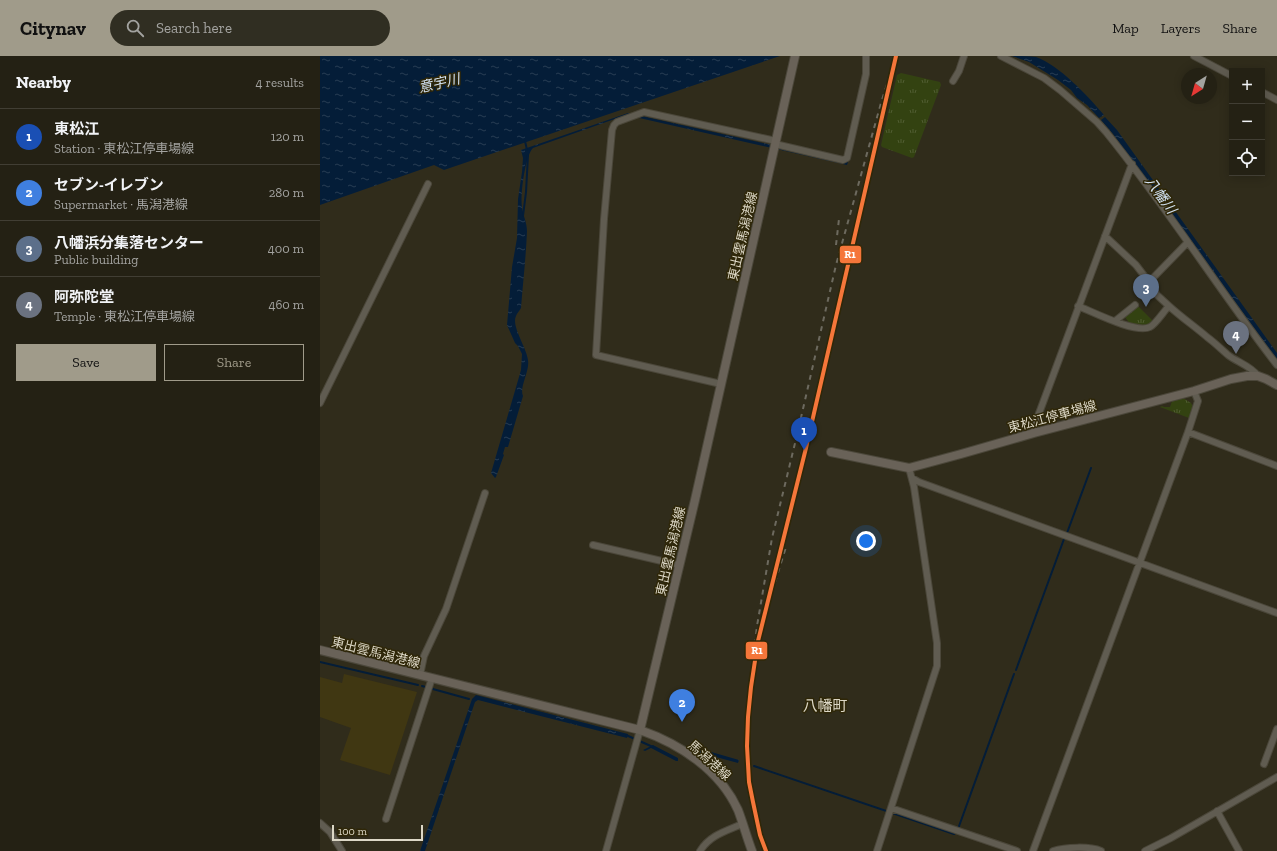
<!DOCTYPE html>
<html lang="en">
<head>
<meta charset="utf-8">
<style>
  :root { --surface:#242114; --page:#302e22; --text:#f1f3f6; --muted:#a3a3a0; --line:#413e34; --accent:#a09b8a }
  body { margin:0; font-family:"Zilla Slab","Noto Sans JP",serif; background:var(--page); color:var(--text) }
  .controls { position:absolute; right:12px; top:12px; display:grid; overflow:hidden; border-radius:0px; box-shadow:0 2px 10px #0003 }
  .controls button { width:36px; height:36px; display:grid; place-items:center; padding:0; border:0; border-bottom:1px solid var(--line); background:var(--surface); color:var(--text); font:20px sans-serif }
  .compass { position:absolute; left:861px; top:12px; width:36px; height:36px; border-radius:50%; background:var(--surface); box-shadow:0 2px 10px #0003; rotate:217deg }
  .scale { position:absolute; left:12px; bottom:10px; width:91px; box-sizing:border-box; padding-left:4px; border:2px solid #dcd7c6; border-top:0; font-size:11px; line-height:14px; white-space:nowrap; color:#dcd7c6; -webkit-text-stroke:3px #2f2708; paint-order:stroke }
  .you { position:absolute; left:546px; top:485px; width:14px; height:14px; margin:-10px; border:3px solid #fff; border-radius:50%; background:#1a73e8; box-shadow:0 0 0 6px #1a73e833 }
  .badge { display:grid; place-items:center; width:26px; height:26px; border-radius:50%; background:var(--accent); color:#fff; font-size:13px; font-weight:700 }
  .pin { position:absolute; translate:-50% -33px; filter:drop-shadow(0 1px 2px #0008) }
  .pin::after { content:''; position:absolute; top:21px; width:14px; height:12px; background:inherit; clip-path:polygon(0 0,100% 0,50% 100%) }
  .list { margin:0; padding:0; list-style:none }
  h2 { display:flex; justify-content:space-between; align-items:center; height:52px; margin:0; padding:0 16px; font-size:17px }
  h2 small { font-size:13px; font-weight:400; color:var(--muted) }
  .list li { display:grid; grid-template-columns:26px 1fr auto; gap:12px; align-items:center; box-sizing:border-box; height:56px; padding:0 16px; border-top:1px solid var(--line) }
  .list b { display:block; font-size:15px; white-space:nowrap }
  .list p { margin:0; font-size:13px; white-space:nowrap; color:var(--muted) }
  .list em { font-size:13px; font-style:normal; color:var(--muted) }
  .actions { display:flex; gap:8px; padding:12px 16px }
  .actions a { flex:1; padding:9px 0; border:1px solid var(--accent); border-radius:0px; text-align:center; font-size:14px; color:var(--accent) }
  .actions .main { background:var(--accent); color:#111 }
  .icon { flex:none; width:22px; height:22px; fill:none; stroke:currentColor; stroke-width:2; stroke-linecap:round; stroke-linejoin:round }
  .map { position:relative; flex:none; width:957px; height:795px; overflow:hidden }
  header { display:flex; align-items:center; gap:24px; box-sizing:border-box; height:56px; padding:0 20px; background:var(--accent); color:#111 }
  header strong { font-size:19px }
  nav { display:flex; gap:22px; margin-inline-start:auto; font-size:14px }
  .search { width:280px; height:36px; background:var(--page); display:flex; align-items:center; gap:10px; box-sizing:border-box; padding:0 14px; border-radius:22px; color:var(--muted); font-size:15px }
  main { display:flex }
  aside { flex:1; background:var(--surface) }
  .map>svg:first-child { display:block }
</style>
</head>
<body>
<header>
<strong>Citynav</strong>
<div class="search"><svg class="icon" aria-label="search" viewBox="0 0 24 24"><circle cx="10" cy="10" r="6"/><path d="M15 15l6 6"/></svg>Search here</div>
<nav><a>Map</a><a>Layers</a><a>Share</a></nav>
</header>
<main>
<aside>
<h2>Nearby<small>4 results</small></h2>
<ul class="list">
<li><span class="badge" style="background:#1a4fb4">1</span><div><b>東松江</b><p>Station · 東松江停車場線</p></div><em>120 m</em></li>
<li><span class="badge" style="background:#3f7fe0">2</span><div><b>セブン-イレブン</b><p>Supermarket · 馬潟港線</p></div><em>280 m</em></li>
<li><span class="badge" style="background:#5c6f8a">3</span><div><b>八幡浜分集落センター</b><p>Public building</p></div><em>400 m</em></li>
<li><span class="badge" style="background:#6b7280">4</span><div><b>阿弥陀堂</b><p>Temple · 東松江停車場線</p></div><em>460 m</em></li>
</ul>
<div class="actions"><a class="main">Save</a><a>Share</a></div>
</aside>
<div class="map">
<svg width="957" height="795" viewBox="0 0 957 795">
  <defs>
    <pattern id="grass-tufts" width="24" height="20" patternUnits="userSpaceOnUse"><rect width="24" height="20" fill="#334211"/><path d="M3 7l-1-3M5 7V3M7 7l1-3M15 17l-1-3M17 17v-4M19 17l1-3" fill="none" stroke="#505d32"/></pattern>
    <pattern id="water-ripples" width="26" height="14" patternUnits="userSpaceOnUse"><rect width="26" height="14" fill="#041d38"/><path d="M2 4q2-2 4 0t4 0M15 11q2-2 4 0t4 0" fill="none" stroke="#283d53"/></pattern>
  </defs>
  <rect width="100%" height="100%" fill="#302c1b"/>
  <!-- built -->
  <path fill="#403712" d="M 24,618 L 97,636 L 70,719 L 20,704 L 31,672 L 0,661 L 0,621 L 22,627 Z"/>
  <!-- grass -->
  <path fill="url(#grass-tufts)" d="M 581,17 L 620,26 L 621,29 L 594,101 L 592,102 L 562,91 L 561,89 L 577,19 Z
    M 817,249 L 834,266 L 830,270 L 809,269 L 808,265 L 804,260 Z
    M 863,342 L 871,347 L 873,351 L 869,362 L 840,351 L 842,350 L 844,351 L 850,351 L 852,345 Z"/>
  <!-- water -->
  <path fill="url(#water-ripples)" d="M 0,0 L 460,0 L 124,114 L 114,109 L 0,149 Z
    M 692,0 C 699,0 709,0 716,1 C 739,9 768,40 784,59 L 779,62 L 767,49 L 757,42 L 751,34 L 738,24 L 709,6 Z
    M 308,57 L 528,106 L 527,109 L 306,59 L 213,92 C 205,100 200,140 202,151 C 203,159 207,167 207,175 C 206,201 203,226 201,252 C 200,254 197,257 196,260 C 191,270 207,292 208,304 C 210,315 199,331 203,340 L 188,391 L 185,391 L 183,398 L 184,399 L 176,421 L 175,422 L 171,417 L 201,314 L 202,298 L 198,290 L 195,287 L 187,269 L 192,211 L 197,182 L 198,143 L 202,116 L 203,102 L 201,94 Z
    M 785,61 L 797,74 L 947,283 L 957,297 L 957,305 L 793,78 L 781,64 Z
    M 156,639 L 308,678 L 307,682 L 158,644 L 155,646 L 105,795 L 100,795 L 152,643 Z
    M 333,689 L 358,702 L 358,705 L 356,705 L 331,692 L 325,695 L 323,694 Z
    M 381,693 L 419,704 L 418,707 L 374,695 Z"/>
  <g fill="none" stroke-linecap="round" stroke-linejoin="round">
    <!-- stream -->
    <path stroke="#041d38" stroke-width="2" d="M 205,85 L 207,94
      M 203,160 L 206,136 L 208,99
      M 747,477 L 771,412
      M 0,606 L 98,629
      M 696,614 L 744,483
      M 102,630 L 149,643
      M 306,679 L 333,691
      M 434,710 L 634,778 L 636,776
      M 638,773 L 694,618"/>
    <defs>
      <path id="minor" d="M 681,0 L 724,22 L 740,34 L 777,66 L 786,76 C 847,151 898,233 957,309
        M 874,0 L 912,20
        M 633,25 L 639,15 L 644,0
        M 942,36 L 957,44
        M 455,88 L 523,104 L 527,102 L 546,18 L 546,0
        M 785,180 L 816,209 L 829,226
        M 758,250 C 773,256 816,278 830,271 C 835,269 844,255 849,250 C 861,261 874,270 887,281 C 894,286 901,293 908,299 C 917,306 931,310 938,320
        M 849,250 L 837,239 L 829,226 L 868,186
        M 795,265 L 815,249
        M 401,328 L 276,299 L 284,163 L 292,74 L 294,69 L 297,66 L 324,56 L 456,85
        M 0,347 L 108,128
        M 868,376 L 957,410
        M 714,377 L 715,368 L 812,108
        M 592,422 L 599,426 L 957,557
        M 273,489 L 359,509
        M 100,619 L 104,600 L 126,553 L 165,437
        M 944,708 L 957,673
        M 571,752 L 697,795
        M 897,755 L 919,795
        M 66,763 L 112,622
        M 0,767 L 10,776 L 22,795
        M 286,795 L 320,674
        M 380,795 C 390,779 406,775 422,768
        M 557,795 L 617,610 L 617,587 L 594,431 L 589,412
        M 713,795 L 868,376 L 878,345 L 874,335
        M 733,795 C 745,791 770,790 781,795
        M 825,795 L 851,782 L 957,721"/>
      <path id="major" d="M 511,396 L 589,412 L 641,398 L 714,377 L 874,335 L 911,323 L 927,320 L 938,320 L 946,323 L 957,329
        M 0,594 L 320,674 C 360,688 400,714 418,754 C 423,767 427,782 432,795
        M 320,674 L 375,444 L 475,0"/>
    </defs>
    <!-- minor casing -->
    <use href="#minor" stroke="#4b473a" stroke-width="8"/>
    <!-- major casing -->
    <use href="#major" stroke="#4b473a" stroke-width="10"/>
    <!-- minor -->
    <use href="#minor" stroke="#605c51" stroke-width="6"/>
    <!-- major -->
    <use href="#major" stroke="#696258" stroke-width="8"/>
    <!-- rail -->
    <path stroke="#6d6a5f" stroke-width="2" stroke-dasharray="5 5" stroke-linecap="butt" d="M 516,189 L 519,163
      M 446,555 L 466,491
      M 435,588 L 437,570 L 452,482 L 477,379 L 516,209 L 561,47 L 572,13"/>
    <defs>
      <path id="rail-1" d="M 446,795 L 440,779 L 433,746 L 429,726 L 427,690 L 428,661 L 431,631 L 438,585 L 486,392 L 576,0"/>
    </defs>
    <!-- rail-1 casing -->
    <use href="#rail-1" stroke="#2f2708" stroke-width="7"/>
    <!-- rail-1 -->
    <use href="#rail-1" stroke="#f5763a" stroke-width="4"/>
  </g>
  <g text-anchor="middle" stroke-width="3" stroke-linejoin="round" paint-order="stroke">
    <!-- street labels -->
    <g font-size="13" fill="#dcd7c6" stroke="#2f2708">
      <text transform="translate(422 180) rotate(-77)" y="5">東出雲馬潟港線</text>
      <text transform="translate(732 360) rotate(-15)" y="5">東松江停車場線</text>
      <text transform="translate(350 495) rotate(-77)" y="5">東出雲馬潟港線</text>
      <text transform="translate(56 596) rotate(14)" y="5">東出雲馬潟港線</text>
      <text transform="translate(390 704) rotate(42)" y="5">馬潟港線</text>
    </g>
    <!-- water labels -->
    <g font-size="14" font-style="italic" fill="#d3e3f4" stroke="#2f2708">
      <text transform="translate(119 27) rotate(-13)" y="5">意宇川</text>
      <text transform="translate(841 139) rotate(54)" y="5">八幡川</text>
    </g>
    <!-- quarter labels -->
    <g font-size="15" fill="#dcd7c6" stroke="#2f2708">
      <text x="505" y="655">八幡町</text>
    </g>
  </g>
  <g stroke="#2f2708" stroke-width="1.5">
    <rect x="519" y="189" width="23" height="19" rx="4" fill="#f5763a"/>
    <rect x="425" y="585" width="23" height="19" rx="4" fill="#f5763a"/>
  </g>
  <g font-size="11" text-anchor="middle" font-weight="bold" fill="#fff">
    <text x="530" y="202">R1</text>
    <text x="437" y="598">R1</text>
  </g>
</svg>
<div class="controls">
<button>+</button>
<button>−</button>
<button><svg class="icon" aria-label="locate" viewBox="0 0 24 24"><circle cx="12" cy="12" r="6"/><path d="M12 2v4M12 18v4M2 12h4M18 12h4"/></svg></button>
</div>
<svg class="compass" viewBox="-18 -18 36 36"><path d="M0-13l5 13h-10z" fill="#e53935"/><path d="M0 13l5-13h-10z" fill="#a3a3a0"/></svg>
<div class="scale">100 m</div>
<div class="you"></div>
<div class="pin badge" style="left:484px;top:394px;background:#1a4fb4">1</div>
<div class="pin badge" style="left:362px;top:666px;background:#3f7fe0">2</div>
<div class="pin badge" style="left:826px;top:251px;background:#5c6f8a">3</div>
<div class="pin badge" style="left:916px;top:298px;background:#6b7280">4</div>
</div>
</main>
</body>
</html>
